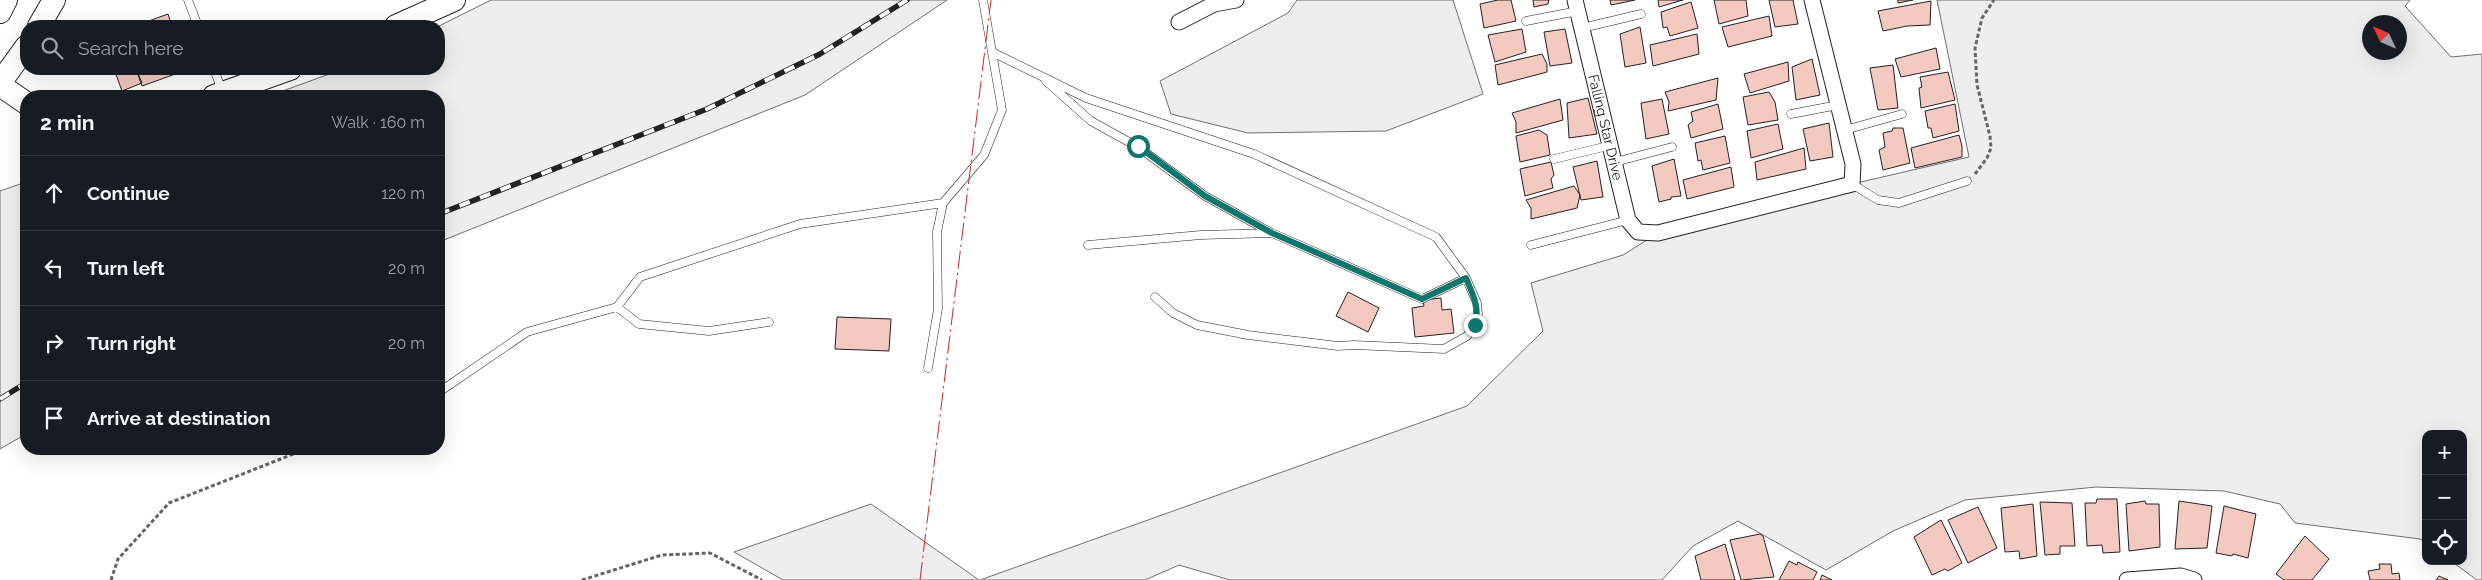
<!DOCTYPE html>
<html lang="en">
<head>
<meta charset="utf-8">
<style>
  :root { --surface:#171b24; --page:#20242c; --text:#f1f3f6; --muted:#9ea1a6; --line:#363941 }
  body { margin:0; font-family:Raleway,sans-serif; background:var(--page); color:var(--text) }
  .controls { position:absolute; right:15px; bottom:15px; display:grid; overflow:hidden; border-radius:10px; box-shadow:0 5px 20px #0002 }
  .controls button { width:45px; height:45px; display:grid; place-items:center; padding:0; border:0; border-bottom:1px solid var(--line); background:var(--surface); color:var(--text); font:25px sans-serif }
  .compass { position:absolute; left:2362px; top:15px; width:45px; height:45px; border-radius:50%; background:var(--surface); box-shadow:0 5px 20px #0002; rotate:314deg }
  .stop { position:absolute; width:15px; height:15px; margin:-11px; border:4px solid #0f766e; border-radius:50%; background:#fff }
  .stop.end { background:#0f766e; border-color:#fff; box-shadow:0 1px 5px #0008 }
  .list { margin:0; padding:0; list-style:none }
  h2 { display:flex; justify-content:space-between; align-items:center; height:65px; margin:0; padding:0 20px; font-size:21px }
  h2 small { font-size:16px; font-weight:400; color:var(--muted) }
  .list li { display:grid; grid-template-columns:32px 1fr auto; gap:15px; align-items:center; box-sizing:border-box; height:75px; padding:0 20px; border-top:1px solid var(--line) }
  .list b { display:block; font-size:19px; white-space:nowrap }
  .list em { font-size:16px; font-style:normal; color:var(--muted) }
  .icon { flex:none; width:28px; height:28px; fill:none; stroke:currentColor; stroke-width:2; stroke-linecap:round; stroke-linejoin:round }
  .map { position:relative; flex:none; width:2482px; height:580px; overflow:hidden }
  .search { position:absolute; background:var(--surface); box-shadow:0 5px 20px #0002; left:20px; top:20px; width:425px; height:55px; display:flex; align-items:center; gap:12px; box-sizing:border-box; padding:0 18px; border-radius:20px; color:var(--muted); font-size:19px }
  .panel { position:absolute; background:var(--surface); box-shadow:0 5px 20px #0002; left:20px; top:90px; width:425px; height:365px; border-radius:20px }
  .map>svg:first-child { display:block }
</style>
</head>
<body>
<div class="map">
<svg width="2482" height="580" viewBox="0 0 2482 580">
  <rect width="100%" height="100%" fill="#fff"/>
  <!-- green -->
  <path fill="#eee" stroke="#6f6f6f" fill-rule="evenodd" d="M 491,0 L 947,0 L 805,95 L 439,242 L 439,96 L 269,96 L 343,69 L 439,69 L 439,26 Z
    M 1297,0 L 1453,0 L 1483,94 L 1386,131 L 1248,133 L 1171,114 L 1160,81 L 1288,13 Z
    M 1937,0 L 2410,0 L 2405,6 L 2451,57 L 2482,54 L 2482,580 L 2477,580 L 2451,561 L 2463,561 L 2463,434 L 2426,434 L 2426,543 L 2420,539 L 2295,523 L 2280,504 L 2224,491 L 2096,487 L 1965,500 L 1893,531 L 1826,570 L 1738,521 L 1693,546 L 1662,580 L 1230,580 L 1179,565 L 1145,580 L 980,580 L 1467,406 L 1543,331 L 1531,283 L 1623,255 L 1658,233 L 1852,184 L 1969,157 ZM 2370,22 L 2400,22 L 2400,52 L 2370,52 Z
    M 26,182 L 26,434 L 0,449 L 0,191 Z
    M 871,504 L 979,580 L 783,580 L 734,552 Z"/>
  <!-- building -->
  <path fill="#f3c9c0" stroke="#222" d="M 1498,0 L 1511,0 L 1516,21 L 1484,28 L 1480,4 Z
    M 1533,0 L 1549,0 L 1548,4 L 1534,7 Z
    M 1610,0 L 1635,0 L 1611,5 Z
    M 1658,0 L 1683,0 L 1659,7 Z
    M 1714,0 L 1746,0 L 1748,16 L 1719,24 Z
    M 1769,0 L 1793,0 L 1798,24 L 1775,27 Z
    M 1898,0 L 1913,0 L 1898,3 Z
    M 1931,1 L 1930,25 L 1907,26 L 1883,31 L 1878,11 Z
    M 1691,2 L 1698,28 L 1670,36 L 1667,27 L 1663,28 L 1661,12 Z
    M 168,14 L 172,26 L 135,26 Z
    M 1769,16 L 1772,36 L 1728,47 L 1722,27 Z
    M 128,22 L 129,26 L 115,26 Z
    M 1640,27 L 1646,63 L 1625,67 L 1620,34 Z
    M 1522,29 L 1526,52 L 1495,62 L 1488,35 Z
    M 1565,29 L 1572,63 L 1550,66 L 1544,32 Z
    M 1697,34 L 1699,54 L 1653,66 L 1650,45 Z
    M 1936,48 L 1940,69 L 1901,77 L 1895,59 Z
    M 1542,54 L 1547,64 L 1547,72 L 1498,85 L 1495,65 Z
    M 1812,59 L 1820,95 L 1796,100 L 1792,67 Z
    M 1788,62 L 1789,81 L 1750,93 L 1744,74 Z
    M 1893,65 L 1898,108 L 1878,110 L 1870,68 Z
    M 114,69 L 136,69 L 142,83 L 122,91 Z
    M 136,69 L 180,69 L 181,72 L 142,86 Z
    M 1948,72 L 1955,100 L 1921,108 L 1919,88 L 1922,87 L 1920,77 Z
    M 1718,78 L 1716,100 L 1668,111 L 1669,102 L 1665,92 Z
    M 1769,92 L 1775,102 L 1778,120 L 1748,125 L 1743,97 Z
    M 1588,98 L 1597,134 L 1569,138 L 1567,103 Z
    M 1560,99 L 1563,120 L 1516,133 L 1516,122 L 1512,113 Z
    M 1662,99 L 1669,134 L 1646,139 L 1641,103 Z
    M 1718,104 L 1723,129 L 1691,138 L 1688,125 L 1693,121 L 1691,112 Z
    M 1955,104 L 1959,131 L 1933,138 L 1931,128 L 1928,128 L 1925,111 Z
    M 1829,123 L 1833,157 L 1810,161 L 1803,129 Z
    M 1778,124 L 1783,149 L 1751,158 L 1747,131 Z
    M 1893,128 L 1903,128 L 1910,163 L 1883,170 L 1879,150 L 1885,147 L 1883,133 L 1892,131 Z
    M 1539,130 L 1547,135 L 1550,155 L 1520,162 L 1516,136 Z
    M 1959,135 L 1962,146 L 1962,157 L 1915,168 L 1911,148 Z
    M 1725,136 L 1730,163 L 1703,170 L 1701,160 L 1698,161 L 1695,143 Z
    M 1804,148 L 1806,169 L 1757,180 L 1755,162 Z
    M 1674,159 L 1681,196 L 1671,197 L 1671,199 L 1659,202 L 1652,166 Z
    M 1597,161 L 1603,197 L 1581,200 L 1573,167 Z
    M 1551,162 L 1554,175 L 1551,179 L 1553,188 L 1525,196 L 1520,169 Z
    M 1731,167 L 1734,187 L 1687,199 L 1683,180 Z
    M 1574,186 L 1580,195 L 1577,208 L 1531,219 L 1531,208 L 1526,200 Z
    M 1348,292 L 1379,308 L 1368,332 L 1336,316 Z
    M 1441,298 L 1442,310 L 1451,309 L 1454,333 L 1415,337 L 1412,308 L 1424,306 L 1423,300 Z
    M 837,317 L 891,319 L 889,351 L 835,349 Z
    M 2097,499 L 2117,499 L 2120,552 L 2103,553 L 2102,545 L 2087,546 L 2085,503 L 2096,503 Z
    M 2145,501 L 2146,504 L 2159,504 L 2160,547 L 2129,551 L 2126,504 Z
    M 2179,501 L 2212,506 L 2207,548 L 2175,549 Z
    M 2040,502 L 2072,503 L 2075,546 L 2060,546 L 2060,554 L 2045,555 Z
    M 2033,504 L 2037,556 L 2020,559 L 2019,551 L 2005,552 L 2001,508 Z
    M 2224,506 L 2256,514 L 2248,558 L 2233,554 L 2232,556 L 2216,553 Z
    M 1978,507 L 1997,548 L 1968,563 L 1948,520 Z
    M 1941,520 L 1962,563 L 1948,571 L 1945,569 L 1932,575 L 1914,537 Z
    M 1760,534 L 1763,536 L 1774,577 L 1741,580 L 1730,540 Z
    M 2305,536 L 2329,559 L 2312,580 L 2284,580 L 2276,574 Z
    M 1725,544 L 1735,580 L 1701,580 L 1695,556 Z
    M 1789,561 L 1797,565 L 1798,562 L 1817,572 L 1813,580 L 1779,580 Z
    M 2379,564 L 2391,564 L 2392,574 L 2399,573 L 2400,580 L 2370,580 L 2368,571 L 2380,569 Z
    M 1822,575 L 1832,580 L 1820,580 Z
    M 2439,576 L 2448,580 L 2436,580 Z"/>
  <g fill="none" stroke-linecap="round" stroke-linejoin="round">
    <defs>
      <path id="service" d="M 188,0 L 198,26
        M 1526,21 L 1578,11
        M 1582,28 L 1641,14
        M 992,52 L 1086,98 L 1254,154 L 1436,237 L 1466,278 L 1422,299 L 1272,233 L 1201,235 L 1088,245
        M 214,69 L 222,91
        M 1046,81 L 1091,121 L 1138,147 L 1205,196 L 1270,232
        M 1791,114 L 1838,105
        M 1845,130 L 1902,114
        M 1554,159 L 1612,145
        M 1615,162 L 1672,147
        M 1852,184 L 1878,200 L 1899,203 L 1967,181
        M 1531,245 L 1628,220
        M 1155,297 L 1173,313 L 1197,325 L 1248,335 L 1338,346 L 1354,345 L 1444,349 L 1467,336 L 1475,325 L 1478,314 L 1477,303 L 1466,278
        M 617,307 L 639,324 L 709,331 L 769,322
        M 928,368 L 938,309 L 937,232 L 943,203
        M 439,392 L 527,332 L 617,307 L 640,277 L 800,224 L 943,203 L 984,155 L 1002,110 L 983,0"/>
      <g id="minor">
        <path id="s1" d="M 1575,0 L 1628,220 L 1638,232 L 1658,233 L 1852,184 L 1853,164 L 1812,0"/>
        <path d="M 1179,22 L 1214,4 L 1236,0"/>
        <path d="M 2127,580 L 2181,576 L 2194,580"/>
      </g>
      <path id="secondary" d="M 0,12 L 6,0
        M 39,26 L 54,0
        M 396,26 L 454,0
        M 0,83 L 26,47
        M 0,85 L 26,103
        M 214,96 L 290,69"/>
    </defs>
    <!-- service casing -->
    <use href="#service" stroke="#222" stroke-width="9"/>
    <!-- minor casing -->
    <use href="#minor" stroke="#222" stroke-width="17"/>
    <!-- secondary casing -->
    <use href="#secondary" stroke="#222" stroke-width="24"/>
    <!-- path -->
    <path stroke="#646464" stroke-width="3" stroke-dasharray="4 2.5" stroke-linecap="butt" d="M 1975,174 L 1987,158 L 1991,148 L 1990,136 L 1977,85 L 1975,48 L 1982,18 L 1994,0
      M 111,580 L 118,559 L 169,503 L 306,449
      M 582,580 L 662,555 L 710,553 L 762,580"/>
    <!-- service -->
    <use href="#service" stroke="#fff" stroke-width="8"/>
    <!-- minor -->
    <use href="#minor" stroke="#fff" stroke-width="15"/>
    <!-- secondary -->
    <use href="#secondary" stroke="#fff" stroke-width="22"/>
    <defs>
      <path id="rail" d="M 439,214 L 707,109 L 820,54 L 907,0
        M 0,399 L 26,383"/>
    </defs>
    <!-- rail casing -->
    <use href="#rail" stroke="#222" stroke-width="5.5"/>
    <!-- rail -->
    <use href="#rail" stroke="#fff" stroke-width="4" stroke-dasharray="11" stroke-linecap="butt"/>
    <!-- power -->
    <path stroke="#c62828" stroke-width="1" stroke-dasharray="18 4 2.5 4" stroke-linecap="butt" d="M 920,580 L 991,0"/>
  </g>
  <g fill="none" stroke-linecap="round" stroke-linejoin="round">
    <!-- route -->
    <path stroke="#0f766e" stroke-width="6" d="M 1138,146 L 1205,196 L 1272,233 L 1422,299 L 1466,278 C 1473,295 1480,307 1475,325"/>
  </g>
  <g text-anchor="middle" stroke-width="4" stroke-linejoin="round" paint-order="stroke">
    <!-- street labels -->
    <g font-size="14" fill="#222" stroke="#fff">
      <text dy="5" stroke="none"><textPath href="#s1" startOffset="131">Falling Star Drive</textPath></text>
    </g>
  </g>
</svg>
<div class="controls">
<button>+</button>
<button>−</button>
<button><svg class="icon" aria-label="locate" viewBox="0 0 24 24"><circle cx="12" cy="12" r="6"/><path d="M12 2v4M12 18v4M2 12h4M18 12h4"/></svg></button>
</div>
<svg class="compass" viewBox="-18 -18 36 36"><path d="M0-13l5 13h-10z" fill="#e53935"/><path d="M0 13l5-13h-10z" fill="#9ea1a6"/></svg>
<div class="stop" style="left:1138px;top:146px"></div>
<div class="stop end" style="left:1475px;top:325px"></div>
<div class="search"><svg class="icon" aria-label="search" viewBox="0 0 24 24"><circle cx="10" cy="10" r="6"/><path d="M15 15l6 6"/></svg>Search here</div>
<section class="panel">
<h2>2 min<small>Walk · 160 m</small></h2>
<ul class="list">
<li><svg class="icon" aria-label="ahead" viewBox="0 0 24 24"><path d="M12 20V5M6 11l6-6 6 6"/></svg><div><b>Continue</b></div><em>120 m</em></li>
<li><svg class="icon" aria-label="left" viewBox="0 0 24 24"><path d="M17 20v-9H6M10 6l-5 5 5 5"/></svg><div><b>Turn left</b></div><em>20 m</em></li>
<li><svg class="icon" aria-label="right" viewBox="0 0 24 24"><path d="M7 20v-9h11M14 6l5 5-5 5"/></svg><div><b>Turn right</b></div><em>20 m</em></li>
<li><svg class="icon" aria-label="arrive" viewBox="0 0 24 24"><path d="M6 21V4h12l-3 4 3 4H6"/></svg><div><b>Arrive at destination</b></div></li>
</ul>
</section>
</div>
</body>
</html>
